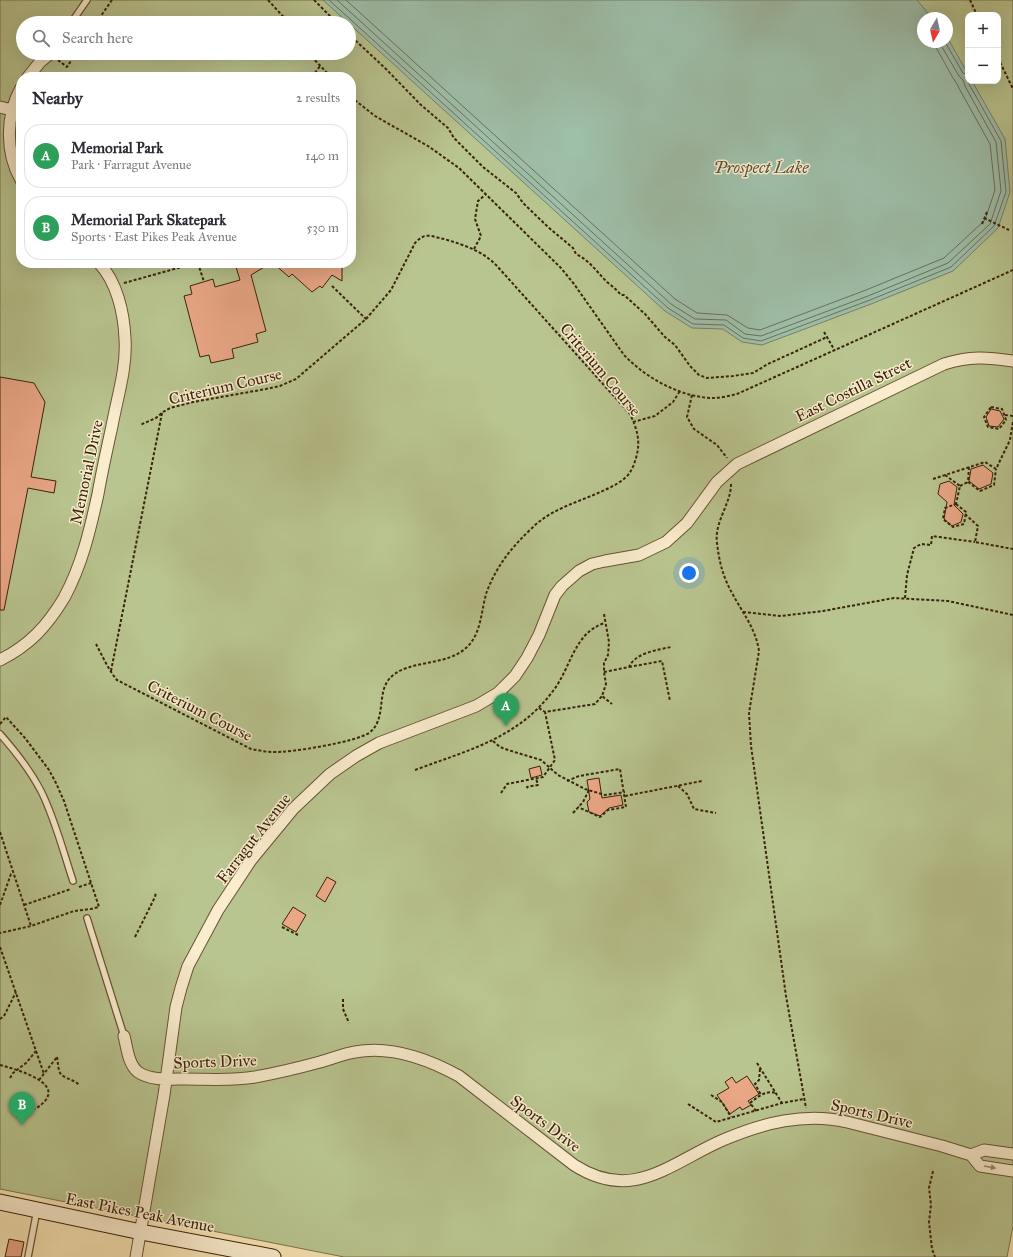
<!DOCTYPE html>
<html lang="en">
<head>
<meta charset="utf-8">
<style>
  :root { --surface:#fff; --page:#f7f7f7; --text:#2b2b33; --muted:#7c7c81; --line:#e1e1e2; --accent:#1a73e8 }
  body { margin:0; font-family:"IM FELL Great Primer",serif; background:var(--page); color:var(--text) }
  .controls { position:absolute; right:12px; top:12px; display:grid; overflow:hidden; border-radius:8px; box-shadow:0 4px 16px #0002 }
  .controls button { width:36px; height:36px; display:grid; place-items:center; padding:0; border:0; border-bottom:1px solid var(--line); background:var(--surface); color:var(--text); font:20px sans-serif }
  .compass { position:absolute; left:917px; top:12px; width:36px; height:36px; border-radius:50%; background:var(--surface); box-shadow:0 4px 16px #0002; rotate:189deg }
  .you { position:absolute; left:689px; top:573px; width:14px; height:14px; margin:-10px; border:3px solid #fff; border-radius:50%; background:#1a73e8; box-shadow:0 0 0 6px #1a73e833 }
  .badge { display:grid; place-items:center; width:26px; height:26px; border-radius:50%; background:var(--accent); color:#fff; font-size:13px; font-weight:700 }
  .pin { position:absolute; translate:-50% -33px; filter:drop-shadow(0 1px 2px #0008) }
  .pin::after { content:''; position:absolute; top:21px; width:14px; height:12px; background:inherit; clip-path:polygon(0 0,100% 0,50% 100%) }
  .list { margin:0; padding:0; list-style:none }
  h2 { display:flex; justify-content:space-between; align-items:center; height:52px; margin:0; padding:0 16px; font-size:17px }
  h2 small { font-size:13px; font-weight:400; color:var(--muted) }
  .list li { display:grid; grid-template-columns:26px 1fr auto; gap:12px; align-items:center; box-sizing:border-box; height:64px; margin:0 8px 8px; padding:0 8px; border:1px solid var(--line); border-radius:16px }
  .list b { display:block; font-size:15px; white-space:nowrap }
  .list p { margin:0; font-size:13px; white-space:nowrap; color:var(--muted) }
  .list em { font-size:13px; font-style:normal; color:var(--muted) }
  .icon { flex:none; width:22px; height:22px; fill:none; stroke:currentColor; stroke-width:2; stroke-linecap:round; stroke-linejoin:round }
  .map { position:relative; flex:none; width:1013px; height:1257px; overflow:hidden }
  .search { position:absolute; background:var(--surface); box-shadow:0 4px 16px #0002; left:16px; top:16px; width:340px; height:44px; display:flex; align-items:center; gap:10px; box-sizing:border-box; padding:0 14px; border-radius:22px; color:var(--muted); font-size:15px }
  .panel { position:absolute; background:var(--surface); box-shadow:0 4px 16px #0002; left:16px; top:72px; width:340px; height:196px; border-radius:16px }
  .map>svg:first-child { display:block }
</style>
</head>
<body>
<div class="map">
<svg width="1013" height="1257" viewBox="0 0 1013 1257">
  <rect width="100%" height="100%" fill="#f8e4b4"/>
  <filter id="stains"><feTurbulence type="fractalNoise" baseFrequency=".005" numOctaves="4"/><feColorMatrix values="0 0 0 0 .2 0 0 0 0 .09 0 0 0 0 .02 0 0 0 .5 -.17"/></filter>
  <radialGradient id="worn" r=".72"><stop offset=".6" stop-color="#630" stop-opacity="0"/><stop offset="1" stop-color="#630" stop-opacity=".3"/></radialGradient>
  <!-- green -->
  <path fill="#b9c590" stroke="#7a744e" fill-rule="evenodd" d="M 0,0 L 1013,0 L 1013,1226 L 1007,1257 L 344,1257 L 0,1189 ZM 968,15 L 998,15 L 998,81 L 968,81 ZM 923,18 L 947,18 L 947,42 L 923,42 ZM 23,23 L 349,23 L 349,53 L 23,53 ZM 21,77 L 351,77 L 351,263 L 21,263 Z"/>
  <!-- water -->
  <path fill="#9ebfaa" stroke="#76806b" d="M 323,0 L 917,0 L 932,18 L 923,18 L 923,42 L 947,42 L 947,37 L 968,74 L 968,81 L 972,81 L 1005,139 L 1010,192 L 998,228 L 953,271 L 871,304 L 762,345 L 742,342 L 723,329 L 692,328 L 665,311 Z"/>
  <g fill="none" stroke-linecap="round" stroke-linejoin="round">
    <!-- shore -->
    <path stroke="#6c705b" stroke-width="1" d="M 329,0 L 668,308 L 693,324 L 724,325 L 743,338 L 761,341 L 870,300 L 951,267 L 994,226 L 1006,192 L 1001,141 L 969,84 L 969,81
      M 337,0 L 671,304 L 695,319 L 726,320 L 745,334 L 761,336 L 868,296 L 948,263 L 990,224 L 1001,191 L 996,142 L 965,86 L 963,80 L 959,76 L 939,42
      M 346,0 L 675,299 L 697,313 L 727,315 L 748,328 L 760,330 L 866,290 L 944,258 L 985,220 L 995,190 L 990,144 L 960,90 L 957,84 L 953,78 L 933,42
      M 945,42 L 963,73 L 968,75"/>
  </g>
  <!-- building -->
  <path fill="#eaa786" stroke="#3a220c" d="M 245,263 L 271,263 L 251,275 L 266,331 L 256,334 L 258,342 L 232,349 L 234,358 L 211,363 L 209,355 L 200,357 L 184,296 L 192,294 L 190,286 L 213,279 L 215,287 L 240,280 L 236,267 Z
    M 273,263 L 342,263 L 342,281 L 332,275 L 322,288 L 320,286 L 312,292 L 292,274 L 289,277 Z
    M 0,377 L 34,383 L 45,402 L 31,477 L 56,481 L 54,493 L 28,488 L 4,610 L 0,610 Z
    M 991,409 L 1000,411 L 1004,419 L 998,427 L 989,426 L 986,417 Z
    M 983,465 L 993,473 L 991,484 L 979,489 L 969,481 L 971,469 Z
    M 949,481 L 957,487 L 954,505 L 963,514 L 961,522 L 952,526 L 944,519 L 947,502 L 938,494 L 940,484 Z
    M 540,766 L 542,775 L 531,778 L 529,769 Z
    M 599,778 L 602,798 L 621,795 L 623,805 L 609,808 L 600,816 L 589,812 L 587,802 L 590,799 L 587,780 Z
    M 327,877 L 336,882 L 325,902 L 316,896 Z
    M 293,907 L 306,915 L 296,932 L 282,924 Z
    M 747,1076 L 759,1094 L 748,1101 L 751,1105 L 742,1110 L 740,1107 L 730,1114 L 717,1095 L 729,1088 L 725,1082 L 732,1077 L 736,1083 Z
    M 9,1239 L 24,1242 L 21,1257 L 5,1257 Z"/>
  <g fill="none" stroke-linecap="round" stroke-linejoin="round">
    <defs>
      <path id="service" d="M 71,23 L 87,0
        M 0,734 C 16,752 30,770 41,791 C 55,819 63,851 73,881
        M 87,918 L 124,1036
        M 28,1257 L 37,1210"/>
      <path id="minor" d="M 28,77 L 40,62 L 50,54
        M 21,88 C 6,115 5,152 21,180
        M 0,107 L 12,110
        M 0,660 C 30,645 47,626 64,598 C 82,565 90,530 98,494 C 102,471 107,449 112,426 C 117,398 127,368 125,339 C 124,313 117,282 99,263
        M 124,1036 C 127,1047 128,1064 138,1072 C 151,1081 171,1079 185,1079 C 209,1079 232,1081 255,1077 C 277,1073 298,1068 320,1062 C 331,1059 343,1054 355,1052 C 391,1045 428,1059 459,1076 L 574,1165 C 633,1203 670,1163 723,1140 C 763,1123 805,1112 847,1122 L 942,1146 L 971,1155
        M 1013,1154 L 984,1150 L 971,1155 L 980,1166 L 1013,1171
        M 136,1257 L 164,1095 L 176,1007 L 181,988 L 188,966 L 218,910 L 251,860 L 293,809 L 330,774 L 356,756 L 379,743 L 476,706 L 498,693 L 515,676 L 527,658 L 539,635 L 555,595 L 562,586 L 579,571 L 592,564 L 605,561 L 639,555 L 666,542 L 687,523 L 717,482 L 737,464 L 944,364 C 970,356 986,357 1013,361"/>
      <path id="secondary" d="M 0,1202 L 141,1232 L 273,1257"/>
    </defs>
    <!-- service casing -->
    <use href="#service" stroke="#6a5236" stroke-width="8"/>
    <!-- minor casing -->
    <use href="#minor" stroke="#6a5236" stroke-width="13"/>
    <!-- secondary casing -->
    <use href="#secondary" stroke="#3a220c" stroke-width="17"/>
    <!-- path -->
    <path stroke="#3a220c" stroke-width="2" stroke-dasharray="3 2" stroke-linecap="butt" d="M 268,0 L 289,23
      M 314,0 L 337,23
      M 970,0 L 977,15
      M 96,23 L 112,0
      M 349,33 L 356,41 L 385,68 L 420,104 L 448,128 L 454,138 L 483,167 L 516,193 L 523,203 L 548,227 L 573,248 L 576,254 C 589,260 597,272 607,282 C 612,286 617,290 621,295 L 624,295 L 645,314 L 665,337 L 675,345 L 690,366 L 699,375 L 707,378 L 733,376 L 753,373 L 768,364 L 827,337
      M 308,53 L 331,77
      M 998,58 L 1013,89
      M 58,60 L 67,67 L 76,53
      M 95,77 L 96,74
      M 312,77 L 320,66
      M 351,97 L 375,116 L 428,146 L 459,168 L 561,268 L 574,284 L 624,355 C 646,378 680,397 712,398 C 720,398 729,396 737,394 L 1013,270
      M 984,218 L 1009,230
      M 982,224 L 987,212
      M 474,249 L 481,236 L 475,219 L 478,201 L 486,194
      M 198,263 L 204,282
      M 124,283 L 196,263
      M 332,286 L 366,319
      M 824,332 L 835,351
      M 692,395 L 687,417 L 694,429 L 717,445 L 727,458
      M 991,407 L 1002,409 L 1006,420 L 999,429 L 988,427 L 984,417 Z
      M 1005,415 L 1013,416
      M 633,422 L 655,416 L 673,402 L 680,391
      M 969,467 L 968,482 L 980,491 L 994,485 L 996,469
      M 945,475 L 960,486 L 956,504
      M 933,479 L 985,462 L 996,469 L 1010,440 L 1013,421
      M 731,484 C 731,504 714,522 717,543 C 719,561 723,577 732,593 C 742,612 756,629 759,651 L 749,713 L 751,746 L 786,996 L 806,1108
      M 960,486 L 968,482
      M 956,504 L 966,512 L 964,524 L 953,527 L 943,519 L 945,508 Z
      M 965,514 L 978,526 L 975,542 L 1013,549
      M 905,598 L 907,575 L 914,548 L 921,544 L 931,545 L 932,536 L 975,542
      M 743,612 L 781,616 L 823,611 L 894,598 L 948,601 L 1013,615
      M 604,614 L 609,642 L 608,655 L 604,663 L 604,672 L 606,684 L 602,696 L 612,704
      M 96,644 C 102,655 109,671 117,680 L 251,749 C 258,750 265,752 272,752 C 290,753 355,742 369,733 C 387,720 376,693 390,678 C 408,659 447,667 467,647 C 482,633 481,609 487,591 C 498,564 511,548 532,528 C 550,510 575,503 598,493 C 607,489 617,485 625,478 C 631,473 634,465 636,458 C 641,441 637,429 630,414 L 497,266 C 483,251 464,245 444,239 C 438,238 432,235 425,236 C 421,237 418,240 415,243 L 391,290 L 366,319 L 296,379 L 280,386 L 266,389 L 193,402 L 170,408 L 163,412 L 156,418 L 140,425
      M 629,667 L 662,661 L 670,701
      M 111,671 L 162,413
      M 604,672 L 629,667 C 635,653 657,650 671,647
      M 539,708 L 545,712 L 595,704 L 602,696
      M 0,724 L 6,717 L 25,738 L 49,770 L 56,783 L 64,801 L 99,907 L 91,909 L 74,911 L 31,926 L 0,933
      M 493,741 L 500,747 L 508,750 L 541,760 L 558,775 L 585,789 L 605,795 L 625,792
      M 415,770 C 468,750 517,739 553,691 C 571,668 574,632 605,623
      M 567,781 L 579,776 L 620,769 L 626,807 L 608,810 L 600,817 L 578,807
      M 678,786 L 687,794 L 694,809 L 716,813
      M 528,788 L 527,787 L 538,785 L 536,778
      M 501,793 L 507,784 L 543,777 L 555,760 L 545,712
      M 625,796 L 702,781
      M 573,813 L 583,802 L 589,790
      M 0,832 L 31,926
      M 79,887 L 91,883
      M 0,905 L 11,874 L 13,873
      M 24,905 L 71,889
      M 282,927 L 298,935
      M 135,937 L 155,897 L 156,892
      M 0,947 L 44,1074
      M 343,999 L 343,1009 L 349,1023
      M 0,1019 L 4,1016 L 16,992
      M 57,1057 C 58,1062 58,1069 60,1073 C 64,1079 74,1079 79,1085
      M 757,1063 L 782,1103
      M 0,1065 C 18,1070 74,1085 35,1109
      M 760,1069 L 759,1080 L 755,1084 L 761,1095
      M 10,1078 L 13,1073 L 26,1063 L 36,1051
      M 39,1080 L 57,1057
      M 711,1095 L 722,1102 L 731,1117
      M 688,1104 L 716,1122 L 782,1103 L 804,1099
      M 756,1111 L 750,1103 C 758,1097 765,1090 776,1093
      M 933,1171 L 929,1188 L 931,1205 L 929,1222 L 932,1249 L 935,1257"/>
    <!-- service -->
    <use href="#service" stroke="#faedce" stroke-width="5.5"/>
    <!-- minor -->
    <use href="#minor" stroke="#faedce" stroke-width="11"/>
    <!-- secondary -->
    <use href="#secondary" stroke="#faedce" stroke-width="15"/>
  </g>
  <!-- one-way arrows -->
  <defs><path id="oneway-solid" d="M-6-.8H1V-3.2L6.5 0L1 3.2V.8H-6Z"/></defs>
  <use fill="#9a886d" href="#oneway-solid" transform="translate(990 1167) rotate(10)"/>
  <g text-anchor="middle" stroke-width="3" stroke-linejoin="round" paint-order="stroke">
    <!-- street labels -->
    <g font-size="16" fill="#3a220c" stroke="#faedce">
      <text transform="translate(601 369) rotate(50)" y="6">Criterium Course</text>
      <text transform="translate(225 386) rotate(-13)" y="6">Criterium Course</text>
      <text transform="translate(853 389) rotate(-26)" y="6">East Costilla Street</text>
      <text transform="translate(86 472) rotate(-78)" y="6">Memorial Drive</text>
      <text transform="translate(200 710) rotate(27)" y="6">Criterium Course</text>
      <text transform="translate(253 838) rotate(-52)" y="6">Farragut Avenue</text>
      <text transform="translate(215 1061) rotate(-2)" y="6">Sports Drive</text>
      <text transform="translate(872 1113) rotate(13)" y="6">Sports Drive</text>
      <text transform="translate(546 1123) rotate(37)" y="6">Sports Drive</text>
      <text transform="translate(140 1212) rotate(11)" y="6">East Pikes Peak Avenue</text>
    </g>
    <!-- water labels -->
    <g font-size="17" font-style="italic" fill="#58513b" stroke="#faedce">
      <text x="761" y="173">Prospect Lake</text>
    </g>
  </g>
  <rect width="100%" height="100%" filter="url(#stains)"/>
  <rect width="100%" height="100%" fill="url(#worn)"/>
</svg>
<div class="controls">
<button>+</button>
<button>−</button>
</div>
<svg class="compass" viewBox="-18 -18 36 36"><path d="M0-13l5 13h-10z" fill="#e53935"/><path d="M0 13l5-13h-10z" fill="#7c7c81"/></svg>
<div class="you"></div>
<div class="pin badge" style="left:506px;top:726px;background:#2e9e5b">A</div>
<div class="pin badge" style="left:22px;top:1125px;background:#2e9e5b">B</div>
<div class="search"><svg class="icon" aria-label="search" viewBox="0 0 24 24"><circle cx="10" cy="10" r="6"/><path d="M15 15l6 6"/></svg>Search here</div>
<section class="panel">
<h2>Nearby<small>2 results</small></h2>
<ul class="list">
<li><span class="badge" style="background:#2e9e5b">A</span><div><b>Memorial Park</b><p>Park · Farragut Avenue</p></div><em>140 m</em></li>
<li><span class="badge" style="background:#2e9e5b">B</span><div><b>Memorial Park Skatepark</b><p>Sports · East Pikes Peak Avenue</p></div><em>530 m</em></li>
</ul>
</section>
</div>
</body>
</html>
